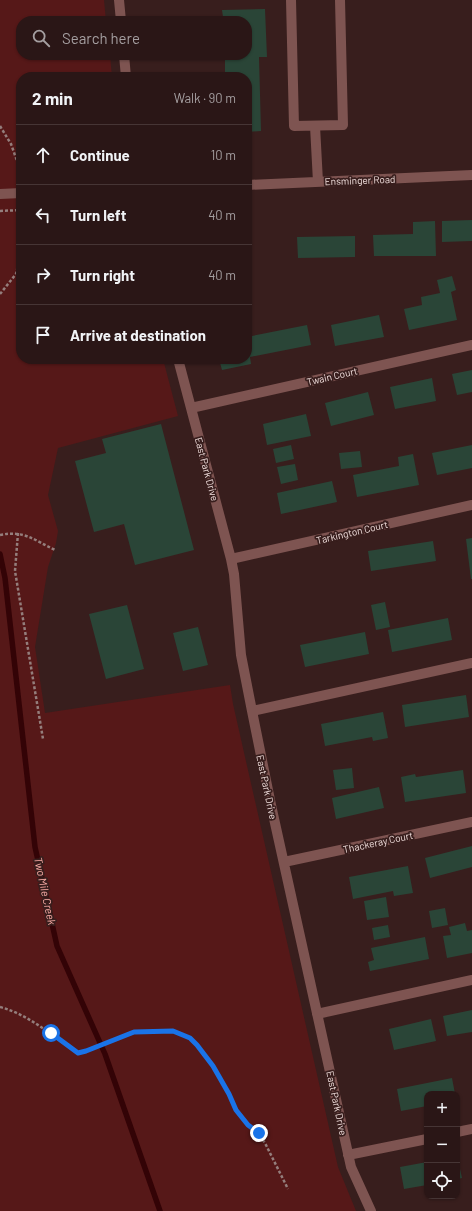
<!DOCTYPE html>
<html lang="en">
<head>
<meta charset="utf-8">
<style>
  :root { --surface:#2a1616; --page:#321f1f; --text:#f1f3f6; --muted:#a59fa1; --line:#463535 }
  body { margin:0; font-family:Barlow,sans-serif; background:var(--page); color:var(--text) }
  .controls { position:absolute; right:12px; bottom:12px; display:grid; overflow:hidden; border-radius:8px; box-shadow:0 1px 3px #0004 }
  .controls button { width:36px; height:36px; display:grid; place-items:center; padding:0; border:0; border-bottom:1px solid var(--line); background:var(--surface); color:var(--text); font:20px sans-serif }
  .stop { position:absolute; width:12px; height:12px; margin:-9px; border:3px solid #1a73e8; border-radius:50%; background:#fff }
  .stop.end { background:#1a73e8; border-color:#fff; box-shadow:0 1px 4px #0008 }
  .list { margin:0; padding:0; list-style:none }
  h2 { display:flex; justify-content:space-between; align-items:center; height:52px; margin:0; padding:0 16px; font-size:17px }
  h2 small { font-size:13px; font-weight:400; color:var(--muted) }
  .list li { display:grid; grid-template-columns:26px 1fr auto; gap:12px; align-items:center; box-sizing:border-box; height:60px; padding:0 16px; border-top:1px solid var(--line) }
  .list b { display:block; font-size:15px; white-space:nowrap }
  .list em { font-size:13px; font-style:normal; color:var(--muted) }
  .icon { flex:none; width:22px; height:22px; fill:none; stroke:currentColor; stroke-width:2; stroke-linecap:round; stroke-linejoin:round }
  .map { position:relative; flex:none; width:472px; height:1211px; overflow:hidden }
  .search { position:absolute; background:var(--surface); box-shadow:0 1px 3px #0004; left:16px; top:16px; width:236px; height:44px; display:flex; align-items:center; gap:10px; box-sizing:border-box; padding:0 14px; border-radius:16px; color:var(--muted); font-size:15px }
  .panel { position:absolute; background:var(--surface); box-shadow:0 1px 3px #0004; left:16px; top:72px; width:236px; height:292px; border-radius:16px }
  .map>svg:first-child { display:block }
</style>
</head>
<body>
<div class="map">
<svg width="472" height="1211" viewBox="0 0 472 1211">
  <rect width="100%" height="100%" fill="#381e1d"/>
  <!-- green -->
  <path fill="#561818" d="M 0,0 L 104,0 L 106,21 L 21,21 L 21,55 L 110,55 L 112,77 L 21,77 L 21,359 L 163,359 L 178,416 L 58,448 L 48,495 L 58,531 L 56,543 L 48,567 L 35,647 L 45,713 L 230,685 L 233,704 L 338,1167 L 356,1211 L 0,1211 Z"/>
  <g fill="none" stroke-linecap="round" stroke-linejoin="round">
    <!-- stream -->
    <path stroke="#330306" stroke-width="5.5" d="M 0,554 L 5,578 L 35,847 L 57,946 L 105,1054 L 160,1211"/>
  </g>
  <!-- building -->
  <path fill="#2a4537" d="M 265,9 L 267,57 L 259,57 L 261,131 L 247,132 L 247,77 L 225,77 L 225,55 L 247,55 L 247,21 L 165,21 L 165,18 L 223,17 L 222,10 Z
    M 472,220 L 472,241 L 442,242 L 442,221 Z
    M 435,221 L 436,256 L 374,256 L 373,235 L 413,234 L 413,222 Z
    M 355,236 L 355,257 L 298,258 L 297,237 Z
    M 452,276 L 456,290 L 451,292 L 457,320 L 409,330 L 404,309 L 422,305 L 421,297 L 440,293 L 437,280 Z
    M 379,315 L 384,337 L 335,346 L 331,325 Z
    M 307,325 L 311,345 L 250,357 L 251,364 L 222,370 L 219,359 L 247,359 L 247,337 Z
    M 472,370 L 472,392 L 457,395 L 452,374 Z
    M 432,378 L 436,401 L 395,409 L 390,387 Z
    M 368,392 L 374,415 L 331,426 L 325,403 Z
    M 306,414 L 311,436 L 267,445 L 263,424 Z
    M 161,424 L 194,550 L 135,565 L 124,524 L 94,532 L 75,461 L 106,453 L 102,439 Z
    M 291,445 L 294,459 L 276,463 L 273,449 Z
    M 472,445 L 472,468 L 437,475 L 432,453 Z
    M 360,451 L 362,467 L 341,469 L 339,453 Z
    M 413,454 L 419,485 L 357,497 L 353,475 L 399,466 L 398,457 Z
    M 295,464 L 298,480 L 281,484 L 277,467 Z
    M 332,481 L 337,502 L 281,514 L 277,493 Z
    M 472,538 L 472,579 L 471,579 L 466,539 Z
    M 433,541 L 436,561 L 371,571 L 368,551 Z
    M 385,602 L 390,627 L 376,630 L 371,605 Z
    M 127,605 L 144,669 L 106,679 L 89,614 Z
    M 448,618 L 452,640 L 392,652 L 388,630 Z
    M 198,627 L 208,665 L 183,671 L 173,633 Z
    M 365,632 L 369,654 L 305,667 L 300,645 Z
    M 466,695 L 469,717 L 405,727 L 402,705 Z
    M 383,712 L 388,738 L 373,741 L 372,737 L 325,746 L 321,724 Z
    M 352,768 L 354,788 L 336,790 L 333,770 Z
    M 463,770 L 466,793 L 405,802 L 401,777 L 415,774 L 416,777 Z
    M 379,787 L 384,808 L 336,819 L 332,798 Z
    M 472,846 L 472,867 L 430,878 L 425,858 Z
    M 408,866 L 413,893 L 394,896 L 393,891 L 353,899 L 349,877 Z
    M 386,897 L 389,917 L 367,920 L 364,901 Z
    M 445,908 L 448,925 L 432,928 L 429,911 Z
    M 465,923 L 467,931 L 472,930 L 472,953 L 447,958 L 443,936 L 451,935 L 449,927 Z
    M 388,925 L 390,937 L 374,940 L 372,928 Z
    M 425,937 L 429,959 L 370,971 L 368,962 L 374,960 L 371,948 Z
    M 472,1010 L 472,1032 L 447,1036 L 443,1016 Z
    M 431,1019 L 436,1041 L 394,1050 L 389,1029 Z
    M 452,1078 L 455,1094 L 427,1094 L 427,1106 L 401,1111 L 397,1089 Z
    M 457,1155 L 462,1178 L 457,1179 Z
    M 427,1162 L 427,1185 L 404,1189 L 400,1167 Z"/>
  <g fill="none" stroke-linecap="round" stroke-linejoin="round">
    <!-- path -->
    <path stroke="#947e7c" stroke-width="2.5" stroke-dasharray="3 2" stroke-linecap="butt" d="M 0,126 L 11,144 L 21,172
      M 0,211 L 21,210
      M 0,294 L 16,274 L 21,252
      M 18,533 L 15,571 L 43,739
      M 0,535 C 24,530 34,540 55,550
      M 0,1007 C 30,1015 52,1036 78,1053 L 87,1051 L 133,1032 L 173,1031 L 190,1038 L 197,1045 L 213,1067 L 229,1094 L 236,1110 L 248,1125 L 259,1133 L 266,1145 L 288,1189"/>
    <!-- minor -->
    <path stroke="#7e5451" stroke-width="10" d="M 119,0 L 121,21
      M 291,0 L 294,126 L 343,125 L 340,0
      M 124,55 L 126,77
      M 315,126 L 318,182
      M 247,185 L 472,175
      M 0,194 L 21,193
      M 178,359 L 231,559 L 234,574 L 241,655 L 252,711 L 271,805 L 351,1167 L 371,1211
      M 191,408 L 472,345
      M 231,559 L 472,505
      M 252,711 L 472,663
      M 284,862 L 472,822
      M 317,1014 L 472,980
      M 457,1132 L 472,1129
      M 348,1155 L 427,1139"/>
  </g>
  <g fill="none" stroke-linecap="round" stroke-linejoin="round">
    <!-- route -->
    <path stroke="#1a73e8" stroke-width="5" d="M 51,1033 L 78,1053 L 86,1051 L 134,1032 L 173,1031 L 190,1038 L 197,1045 L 213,1066 L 229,1094 L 236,1110 L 248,1125 L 259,1133"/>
  </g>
  <g text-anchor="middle" stroke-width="3.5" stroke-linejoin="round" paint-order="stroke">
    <!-- street labels -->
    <g font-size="10" fill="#f2e0de" stroke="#381e1d">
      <text transform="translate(360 180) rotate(-2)" y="4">Ensminger Road</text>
      <text transform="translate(332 376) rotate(-13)" y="4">Twain Court</text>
      <text transform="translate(207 469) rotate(75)" y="4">East Park Drive</text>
      <text transform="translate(352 532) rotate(-13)" y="4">Tarkington Court</text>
      <text transform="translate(267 787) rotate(78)" y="4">East Park Drive</text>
      <text transform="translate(378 842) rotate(-12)" y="4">Thackeray Court</text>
      <text transform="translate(337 1103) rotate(78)" y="4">East Park Drive</text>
    </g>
    <!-- water labels -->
    <g font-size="11" font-style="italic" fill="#fbaca6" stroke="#381e1d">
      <text transform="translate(45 891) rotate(78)" y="4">Two Mile Creek</text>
    </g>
  </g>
</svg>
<div class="controls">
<button>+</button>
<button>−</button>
<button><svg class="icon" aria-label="locate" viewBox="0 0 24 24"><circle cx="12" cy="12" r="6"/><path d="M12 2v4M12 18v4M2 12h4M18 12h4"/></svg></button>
</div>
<div class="stop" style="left:51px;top:1033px"></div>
<div class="stop end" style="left:259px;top:1133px"></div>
<div class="search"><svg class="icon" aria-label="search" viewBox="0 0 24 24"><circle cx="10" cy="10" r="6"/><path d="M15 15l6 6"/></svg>Search here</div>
<section class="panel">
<h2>2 min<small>Walk · 90 m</small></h2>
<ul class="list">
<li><svg class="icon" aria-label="ahead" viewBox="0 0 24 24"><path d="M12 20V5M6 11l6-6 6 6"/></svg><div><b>Continue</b></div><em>10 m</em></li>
<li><svg class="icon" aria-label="left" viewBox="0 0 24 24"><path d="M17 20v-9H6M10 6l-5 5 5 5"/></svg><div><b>Turn left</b></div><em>40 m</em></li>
<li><svg class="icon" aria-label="right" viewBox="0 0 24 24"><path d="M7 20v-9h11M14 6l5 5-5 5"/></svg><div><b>Turn right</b></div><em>40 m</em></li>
<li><svg class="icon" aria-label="arrive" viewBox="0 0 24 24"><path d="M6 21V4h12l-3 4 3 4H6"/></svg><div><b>Arrive at destination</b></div></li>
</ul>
</section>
</div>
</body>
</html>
